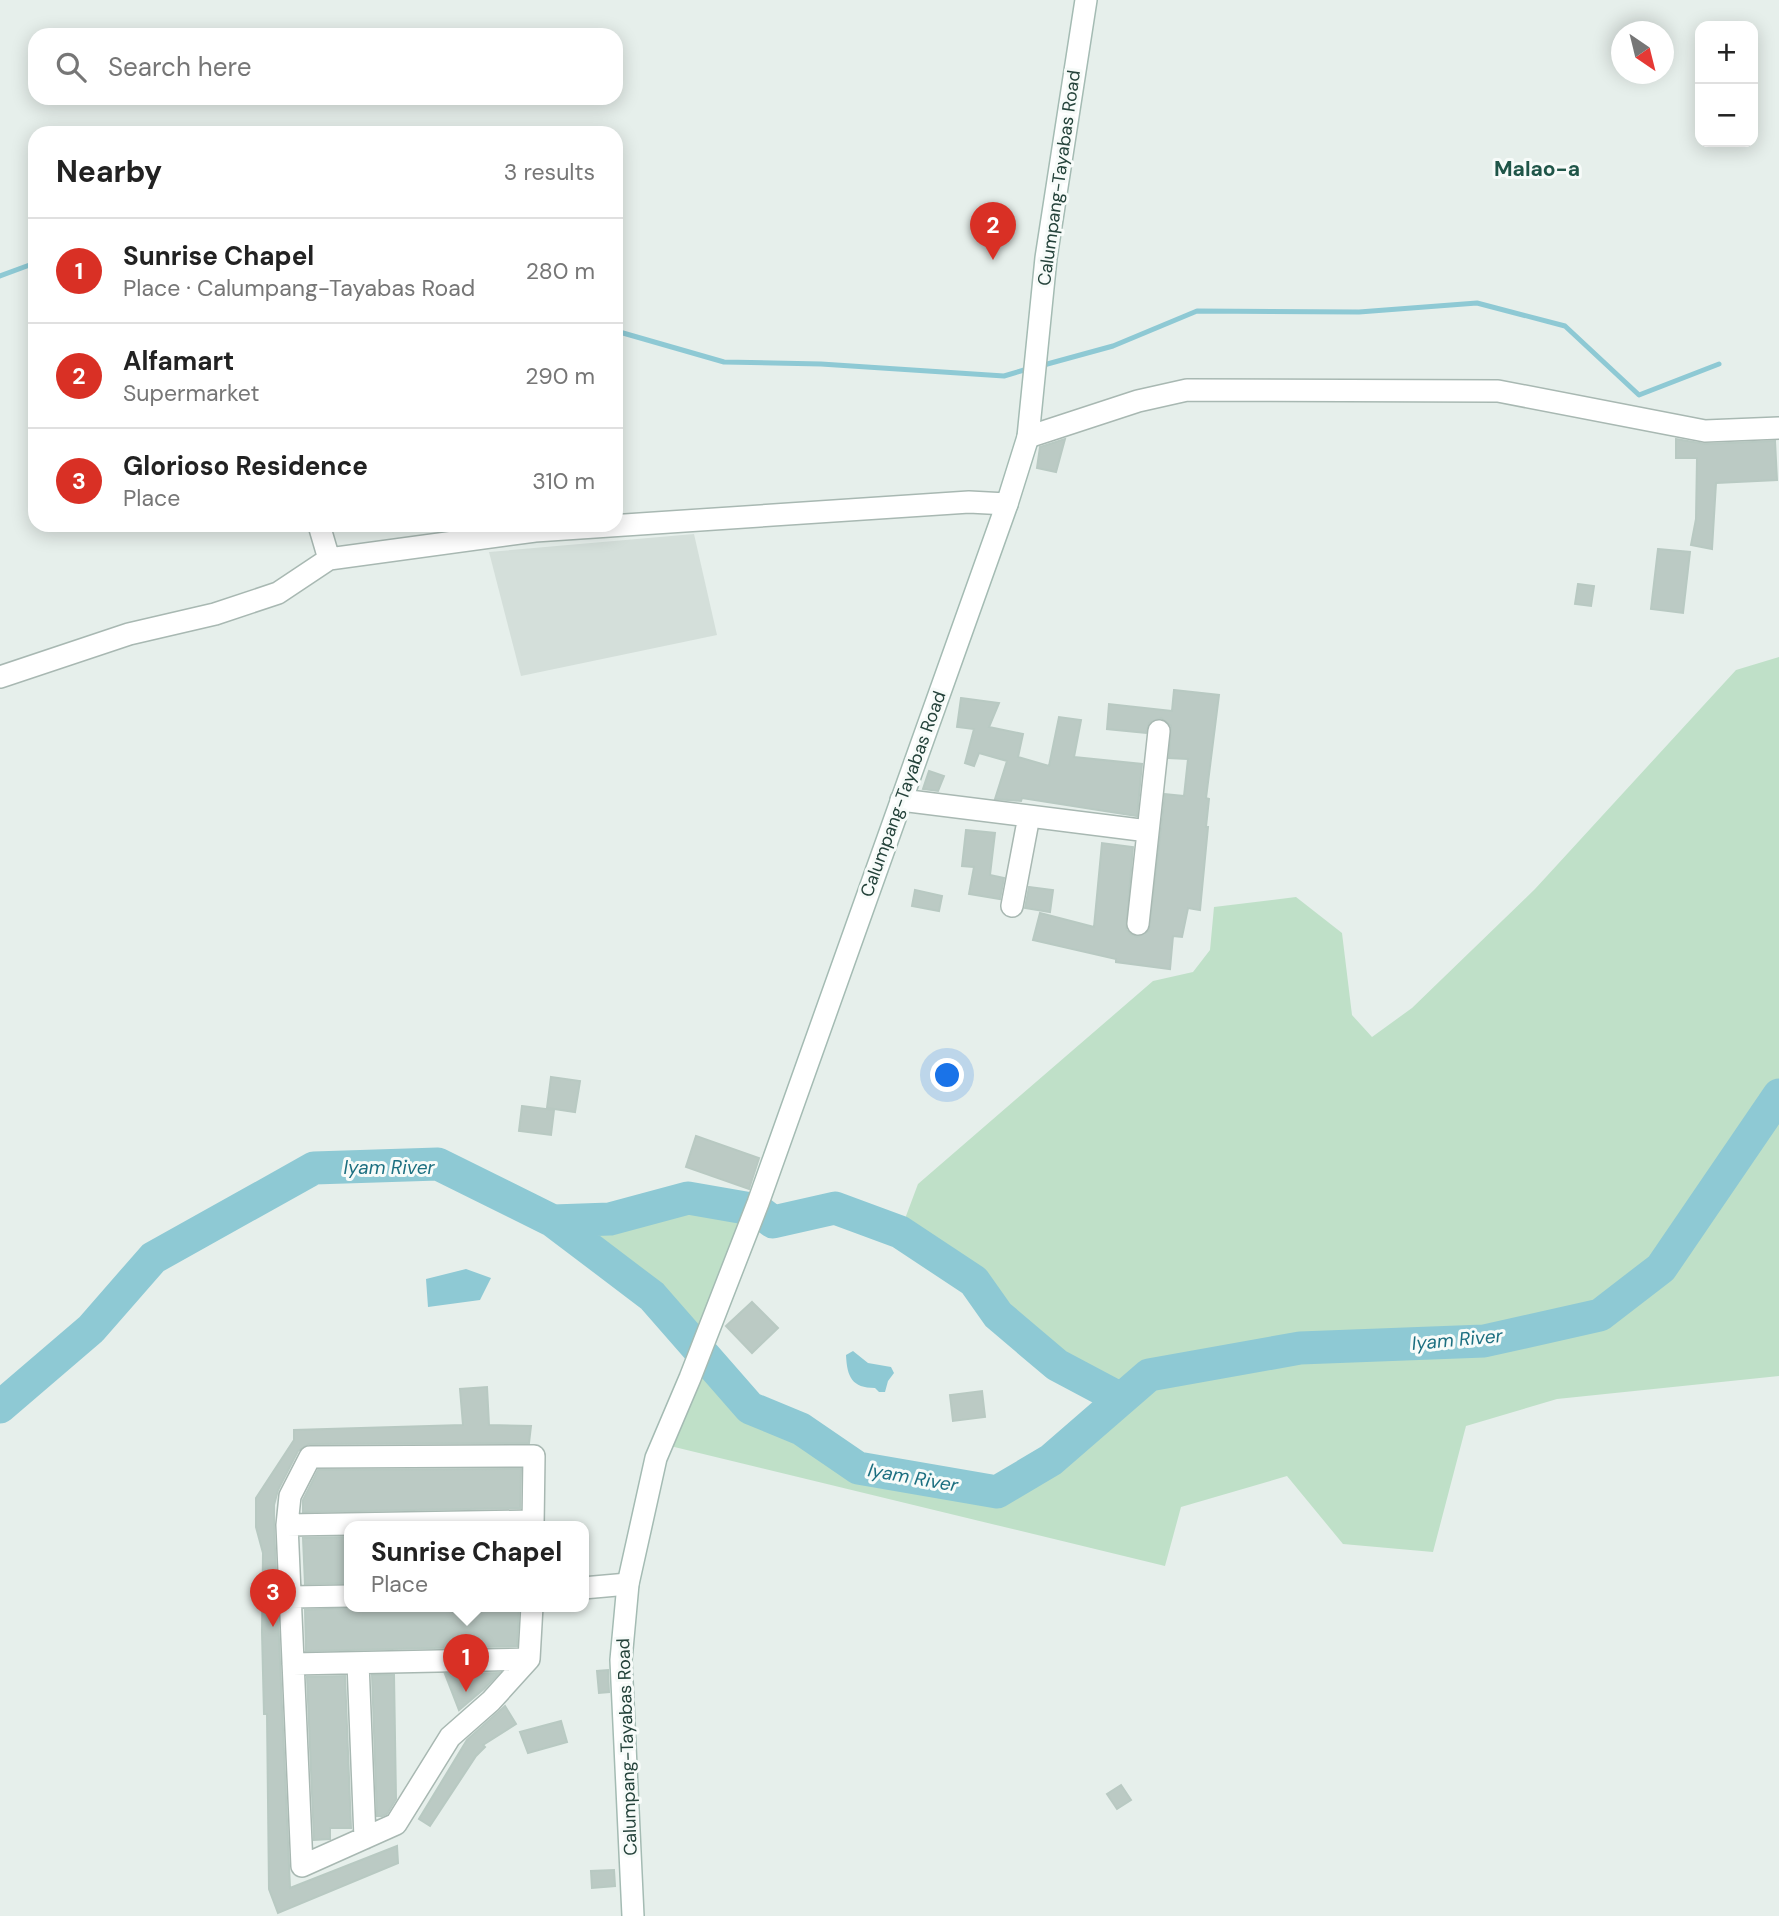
<!DOCTYPE html>
<html lang="en">
<head>
<meta charset="utf-8">
<style>
  :root { --surface:#fff; --page:#f6f6f6; --text:#222; --muted:#767676; --line:#e0e0e0; --accent:#d93025 }
  body { margin:0; font-family:"DM Sans",sans-serif; background:var(--page); color:var(--text) }
  .controls { position:absolute; right:21px; top:21px; display:grid; overflow:hidden; border-radius:14px; box-shadow:0 4px 18px #0003 }
  .controls button { width:63px; height:63px; display:grid; place-items:center; padding:0; border:0; border-bottom:2px solid var(--line); background:var(--surface); color:var(--text); font:35px sans-serif }
  .compass { position:absolute; left:1611px; top:21px; width:63px; height:63px; border-radius:50%; background:var(--surface); box-shadow:0 4px 18px #0003; rotate:145deg }
  .you { position:absolute; left:948px; top:1076px; width:24px; height:24px; margin:-18px; border:5px solid #fff; border-radius:50%; background:#1a73e8; box-shadow:0 0 0 10px #1a73e833 }
  .badge { display:grid; place-items:center; width:46px; height:46px; border-radius:50%; background:var(--accent); color:#fff; font-size:23px; font-weight:700 }
  .pin { position:absolute; translate:-50% -58px; filter:drop-shadow(0 2px 4px #0008) }
  .pin::after { content:''; position:absolute; top:37px; width:24px; height:21px; background:inherit; clip-path:polygon(0 0,100% 0,50% 100%) }
  .popup { position:absolute; left:344px; top:1521px; width:245px; height:91px; box-sizing:border-box; display:grid; place-content:center; border-radius:14px; background:var(--surface); filter:drop-shadow(0 2px 5px #0005); font-size:23px; white-space:nowrap; color:var(--muted) }
  .popup b { font-size:26px; color:var(--text) }
  .popup::after { content:''; position:absolute; left:50%; top:100%; margin-left:-14px; border:14px solid transparent; border-top-color:var(--surface) }
  .list { margin:0; padding:0; list-style:none }
  h2 { display:flex; justify-content:space-between; align-items:center; height:91px; margin:0; padding:0 28px; font-size:30px }
  h2 small { font-size:23px; font-weight:400; color:var(--muted) }
  .list li { display:grid; grid-template-columns:46px 1fr auto; gap:21px; align-items:center; box-sizing:border-box; height:105px; padding:0 28px; border-top:2px solid var(--line) }
  .list b { display:block; font-size:26px; white-space:nowrap }
  .list p { margin:0; font-size:23px; white-space:nowrap; color:var(--muted) }
  .list em { font-size:23px; font-style:normal; color:var(--muted) }
  .icon { flex:none; width:38px; height:38px; fill:none; stroke:currentColor; stroke-width:2; stroke-linecap:round; stroke-linejoin:round }
  .map { position:relative; flex:none; width:1779px; height:1916px; overflow:hidden }
  .search { position:absolute; background:var(--surface); box-shadow:0 4px 18px #0003; left:28px; top:28px; width:595px; height:77px; display:flex; align-items:center; gap:18px; box-sizing:border-box; padding:0 24px; border-radius:21px; color:var(--muted); font-size:26px }
  .panel { position:absolute; background:var(--surface); box-shadow:0 4px 18px #0003; left:28px; top:126px; width:595px; height:406px; border-radius:21px }
  .map>svg:first-child { display:block }
</style>
</head>
<body>
<div class="map">
<svg width="1779" height="1916" viewBox="0 0 1779 1916">
  <rect width="100%" height="100%" fill="#e6efeb"/>
  <!-- built -->
  <path fill="#d4dfda" d="M 694,534 L 717,635 L 521,676 L 489,552 Z"/>
  <!-- green -->
  <path fill="#bfe0c8" d="M 1779,657 L 1779,1376 L 1557,1399 L 1466,1426 L 1433,1552 L 1343,1544 L 1287,1476 L 1181,1507 L 1165,1566 L 662,1444 L 701,1352 L 652,1296 L 553,1221 L 610,1219 L 688,1198 L 757,1210 L 701,1352 L 750,1408 L 801,1429 L 858,1468 L 997,1491 L 1051,1460 L 1121,1399 L 1057,1365 L 998,1315 L 974,1281 L 900,1232 L 918,1184 L 1153,981 L 1193,972 L 1210,950 L 1214,907 L 1296,897 L 1342,933 L 1352,1015 L 1372,1037 L 1412,1008 L 1535,889 L 1736,670 Z"/>
  <!-- water -->
  <path fill="#8ec9d4" d="M 466,1269 L 491,1278 L 480,1300 L 428,1307 L 426,1279 Z
    M 853,1351 L 868,1363 L 891,1367 L 894,1373 L 888,1381 L 885,1392 L 879,1392 L 875,1388 C 852,1388 847,1377 846,1355 Z"/>
  <g fill="none" stroke-linecap="round" stroke-linejoin="round">
    <!-- stream -->
    <path stroke="#8ec9d4" stroke-width="5" d="M 0,276 L 35,263
      M 616,331 L 724,362 L 821,364 L 1004,376 L 1031,368
      M 1040,366 L 1113,346 L 1197,311 L 1359,312 L 1477,303 L 1565,326 L 1639,395 L 1719,364"/>
    <!-- river -->
    <path stroke="#8ec9d4" stroke-width="33" d="M 553,1221 L 610,1219 L 688,1198 L 757,1210 L 773,1222 L 835,1208 L 900,1232 L 974,1281 L 998,1315 L 1057,1365 L 1121,1399
      M 0,1407 L 91,1329 L 153,1258 L 314,1168 L 438,1164 L 553,1221 L 652,1296 L 750,1408 L 801,1429 L 858,1468 L 997,1492 L 1051,1460 L 1149,1375 L 1300,1348 L 1484,1341 L 1600,1315 L 1661,1268 L 1779,1095"/>
  </g>
  <!-- building -->
  <path fill="#bbcac4" stroke="#b8c9c2" stroke-width="2" d="M 1065,439 L 1056,472 L 1037,468 L 1040,447 Z
    M 1676,439 L 1705,444 L 1775,441 L 1777,480 L 1716,483 L 1712,549 L 1691,545 L 1696,519 L 1697,458 L 1676,458 Z
    M 1658,549 L 1690,552 L 1683,613 L 1651,609 Z
    M 1578,584 L 1594,586 L 1591,606 L 1575,604 Z
    M 1174,690 L 1219,695 L 1206,798 L 1209,799 L 1206,827 L 1208,827 L 1200,910 L 1188,908 L 1182,937 L 1173,936 L 1170,969 L 1116,962 L 1116,959 L 1033,940 L 1040,913 L 1094,927 L 1102,843 L 1133,847 L 1126,929 L 1130,934 L 1137,937 L 1149,931 L 1165,794 L 1184,796 L 1188,759 L 1169,758 L 1171,726 L 1161,718 L 1149,723 L 1146,733 L 1107,729 L 1109,704 L 1172,711 Z
    M 961,698 L 999,703 L 989,727 L 1023,734 L 1018,757 L 1049,766 L 1059,717 L 1081,720 L 1074,757 L 1142,764 L 1137,816 L 1022,798 L 1021,801 L 995,799 L 1007,761 L 979,753 L 974,766 L 965,763 L 974,729 L 957,727 Z
    M 929,771 L 944,776 L 938,791 L 923,789 Z
    M 966,830 L 995,833 L 990,875 L 1004,878 L 1000,899 L 969,894 L 974,867 L 962,866 Z
    M 1029,887 L 1053,890 L 1050,912 L 1025,908 Z
    M 915,890 L 942,896 L 939,911 L 912,906 Z
    M 551,1077 L 580,1081 L 575,1112 L 547,1108 Z
    M 522,1106 L 554,1110 L 551,1135 L 519,1131 Z
    M 696,1136 L 759,1158 L 749,1189 L 686,1167 Z
    M 752,1302 L 778,1328 L 752,1353 L 726,1326 Z
    M 487,1387 L 489,1425 L 531,1426 L 529,1443 L 309,1444 L 298,1451 L 278,1490 L 274,1505 L 274,1526 L 290,1888 L 397,1846 L 398,1863 L 278,1913 L 269,1889 L 267,1714 L 264,1714 L 262,1632 L 263,1553 L 256,1527 L 256,1498 L 294,1440 L 294,1430 L 463,1425 L 460,1389 Z
    M 982,1391 L 985,1417 L 953,1421 L 950,1395 Z
    M 521,1469 L 520,1508 L 303,1512 L 303,1500 L 318,1470 Z
    M 349,1537 L 349,1583 L 305,1584 L 303,1538 Z
    M 396,1606 L 519,1607 L 517,1646 L 306,1651 L 305,1610 Z
    M 608,1670 L 609,1692 L 599,1693 L 597,1671 Z
    M 499,1673 L 485,1688 L 459,1710 L 445,1674 Z
    M 372,1675 L 394,1675 L 396,1799 L 387,1814 L 382,1816 L 377,1816 Z
    M 345,1676 L 351,1828 L 330,1828 L 330,1839 L 314,1840 L 307,1677 Z
    M 505,1706 L 516,1724 L 483,1745 L 485,1747 L 476,1756 L 430,1826 L 419,1819 L 467,1740 Z
    M 561,1721 L 567,1742 L 528,1753 L 520,1732 Z
    M 1121,1785 L 1131,1800 L 1117,1809 L 1107,1794 Z
    M 614,1870 L 615,1886 L 592,1888 L 591,1871 Z"/>
  <g fill="none" stroke-linecap="round" stroke-linejoin="round">
    <defs>
      <path id="minor" d="M 1028,437 L 1138,401 L 1187,390 L 1498,391 L 1705,431 L 1779,428
        M 319,525 L 329,559
        M 0,677 L 129,634 L 215,614 L 278,593 L 329,559 L 535,531 L 969,502 L 1007,504
        M 901,800 L 1148,831
        M 1012,906 L 1029,816
        M 1138,924 L 1159,731
        M 287,1525 L 533,1521
        M 583,1588 L 628,1584
        M 291,1597 L 349,1596
        M 532,1606 L 529,1659 L 491,1701 L 450,1737 L 396,1824 L 302,1866 L 287,1525 L 290,1496 L 310,1457 L 534,1456 L 533,1526
        M 358,1663 L 365,1838
        M 293,1664 L 529,1659"/>
      <path id="secondary" d="M 633,1916 L 621,1660 L 628,1584 L 656,1458 L 690,1378 L 758,1203 L 1007,504 L 1028,437 L 1046,258 L 1086,0"/>
    </defs>
    <!-- minor casing -->
    <use href="#minor" stroke="#a8b8b2" stroke-width="24"/>
    <!-- secondary casing -->
    <use href="#secondary" stroke="#a4bbb3" stroke-width="24"/>
    <!-- minor -->
    <use href="#minor" stroke="#fff" stroke-width="21"/>
    <!-- secondary -->
    <use href="#secondary" stroke="#fff" stroke-width="21"/>
  </g>
  <g text-anchor="middle" stroke-width="6" stroke-linejoin="round" paint-order="stroke">
    <!-- street labels -->
    <g font-size="18" fill="#24423a" stroke="#f7fbf9">
      <text transform="translate(1059 178) rotate(-82)" y="6">Calumpang-Tayabas Road</text>
      <text transform="translate(903 794) rotate(-70)" y="6">Calumpang-Tayabas Road</text>
      <text transform="translate(627 1747) rotate(-92)" y="6">Calumpang-Tayabas Road</text>
    </g>
    <!-- water labels -->
    <g font-size="19" font-style="italic" fill="#1c6f80" stroke="#f7fbf9">
      <text x="389" y="1174">Iyam River</text>
      <text transform="translate(1457 1339) rotate(-5)" y="7">Iyam River</text>
      <text transform="translate(913 1477) rotate(10)" y="7">Iyam River</text>
    </g>
    <!-- quarter labels -->
    <g font-size="21" font-weight="bold" fill="#1f5548" stroke="#f7fbf9">
      <text x="1537" y="176">Malao-a</text>
    </g>
  </g>
</svg>
<div class="controls">
<button>+</button>
<button>−</button>
</div>
<svg class="compass" viewBox="-18 -18 36 36"><path d="M0-13l5 13h-10z" fill="#e53935"/><path d="M0 13l5-13h-10z" fill="#767676"/></svg>
<div class="you"></div>
<div class="pin badge" style="left:466px;top:1692px">1</div>
<div class="popup"><b>Sunrise Chapel</b>Place</div>
<div class="pin badge" style="left:993px;top:260px">2</div>
<div class="pin badge" style="left:273px;top:1627px">3</div>
<div class="search"><svg class="icon" aria-label="search" viewBox="0 0 24 24"><circle cx="10" cy="10" r="6"/><path d="M15 15l6 6"/></svg>Search here</div>
<section class="panel">
<h2>Nearby<small>3 results</small></h2>
<ul class="list">
<li><span class="badge">1</span><div><b>Sunrise Chapel</b><p>Place · Calumpang-Tayabas Road</p></div><em>280 m</em></li>
<li><span class="badge">2</span><div><b>Alfamart</b><p>Supermarket</p></div><em>290 m</em></li>
<li><span class="badge">3</span><div><b>Glorioso Residence</b><p>Place</p></div><em>310 m</em></li>
</ul>
</section>
</div>
</body>
</html>
